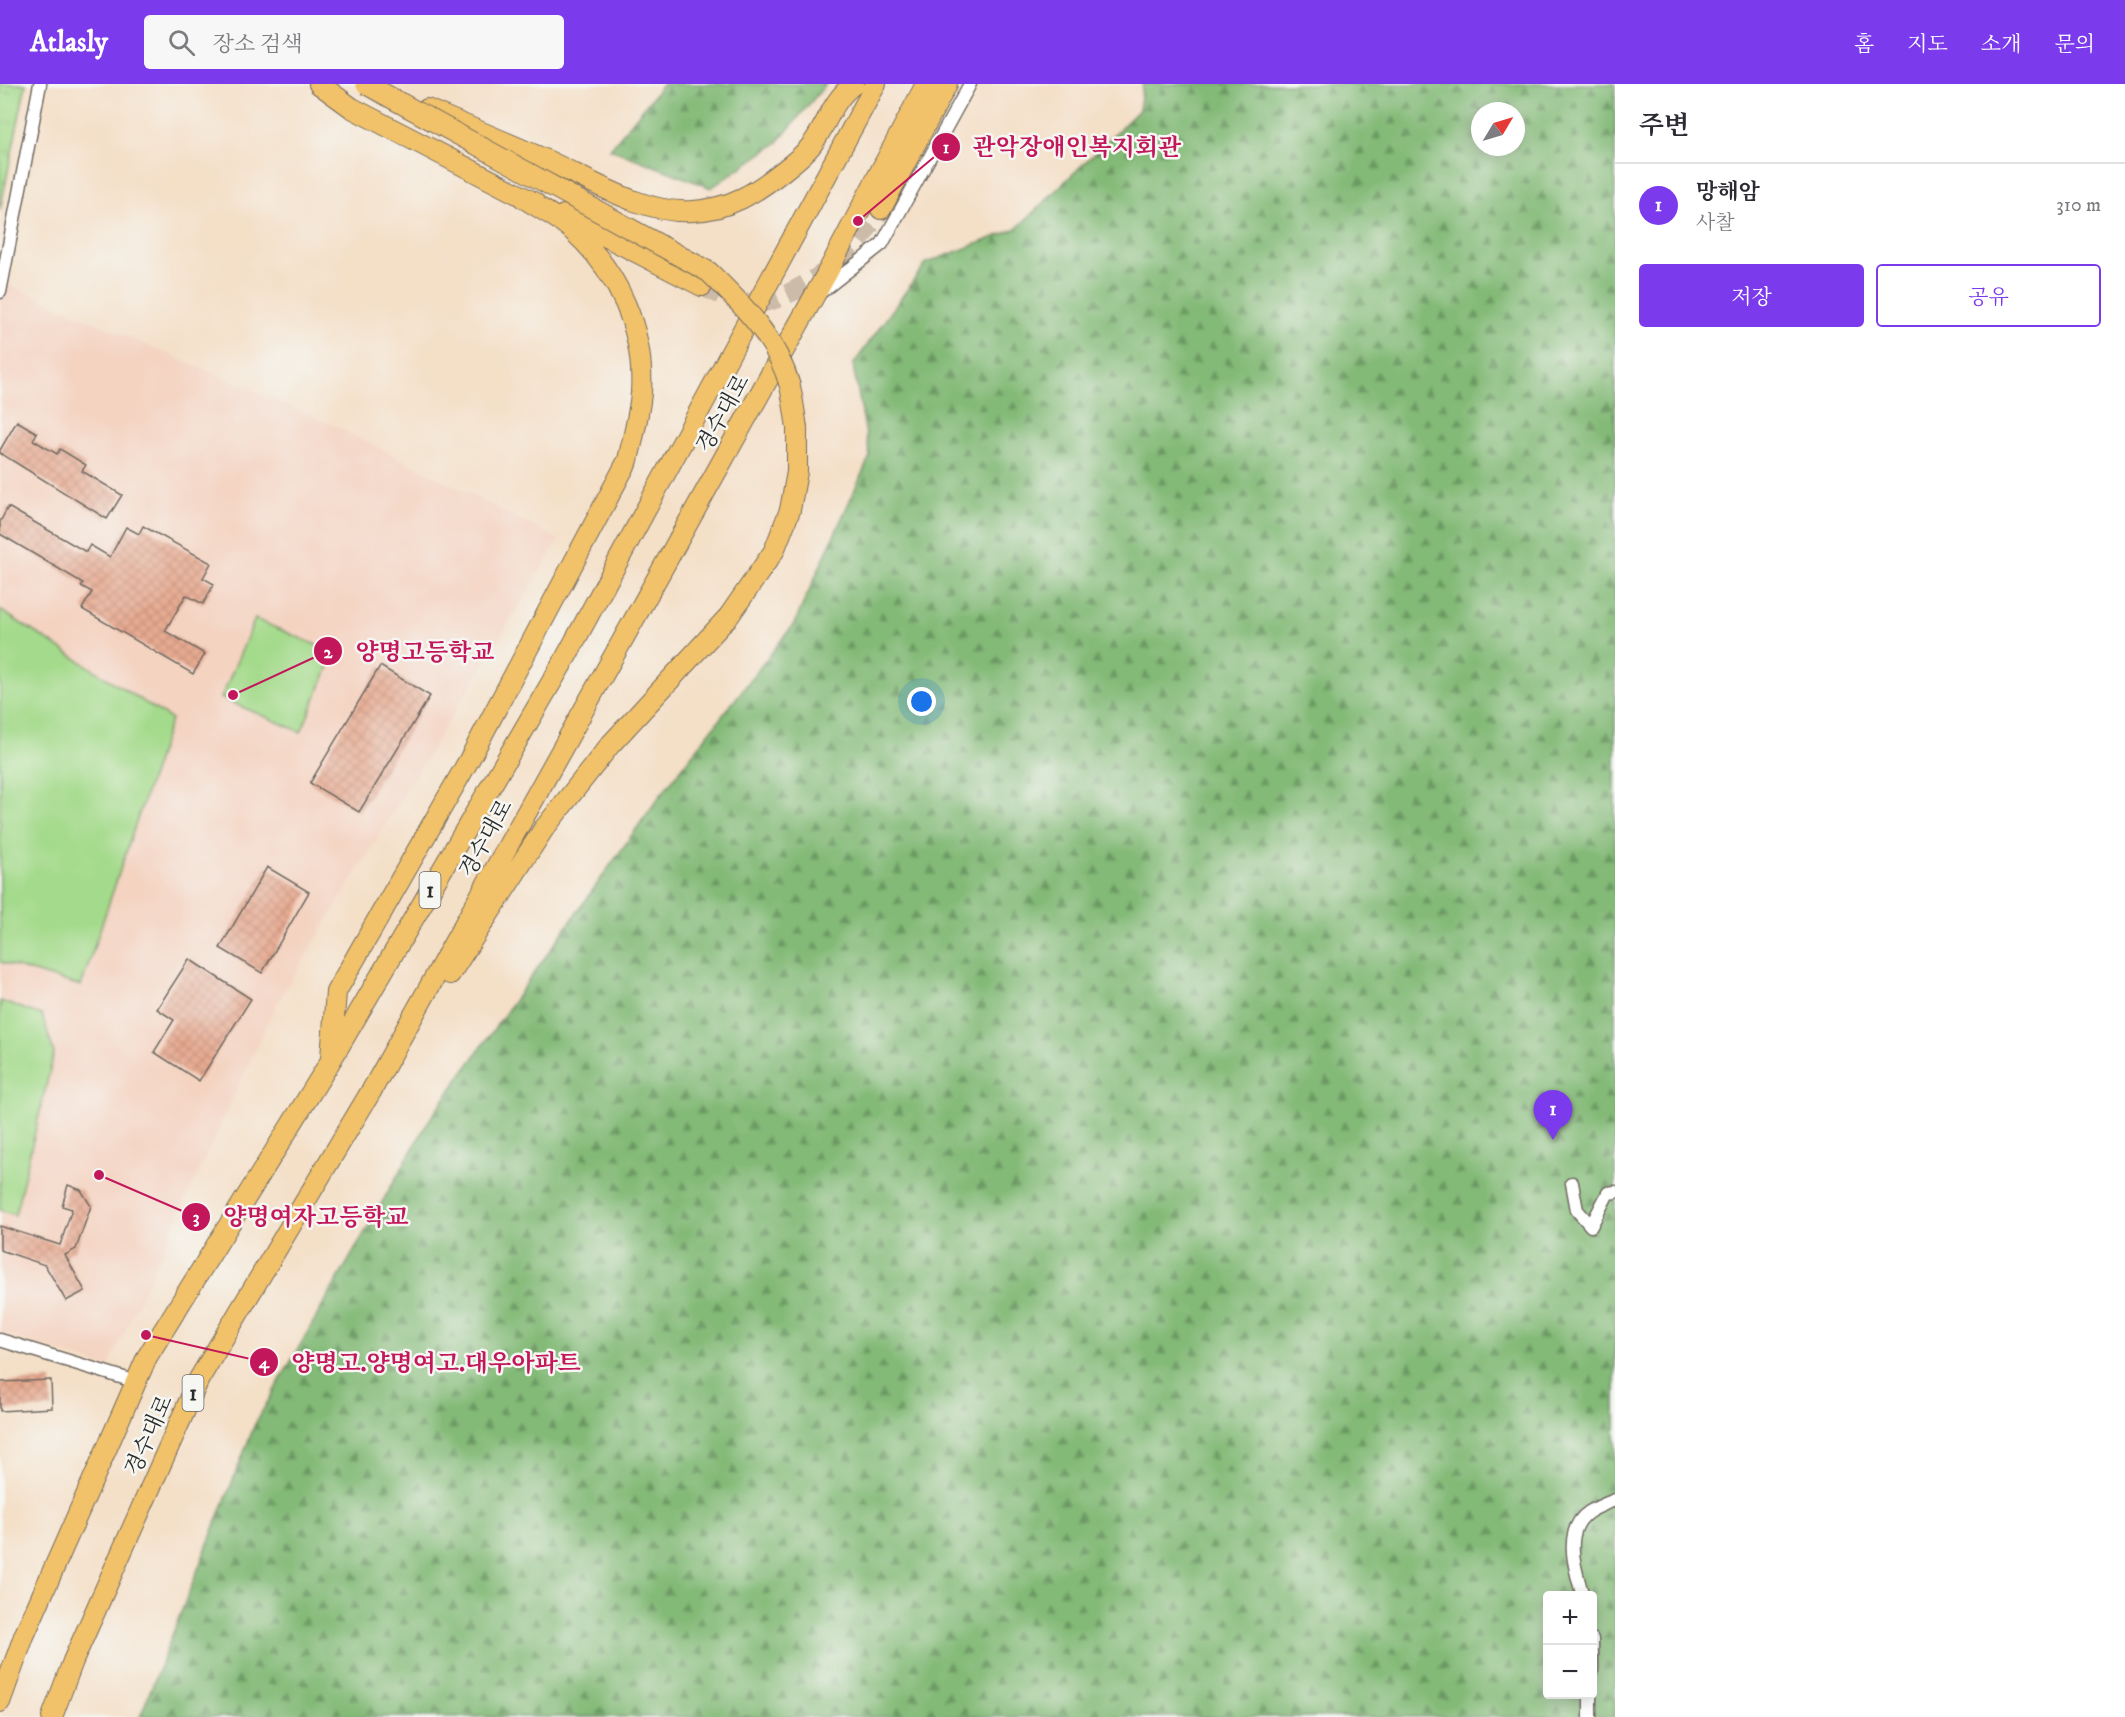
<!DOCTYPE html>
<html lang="ko">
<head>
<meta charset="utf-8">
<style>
  :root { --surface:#fff; --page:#f7f7f7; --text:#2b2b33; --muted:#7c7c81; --line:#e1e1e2; --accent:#7c3aed }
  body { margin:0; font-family:"IM FELL DW Pica","Noto Serif KR",serif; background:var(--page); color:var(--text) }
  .controls { position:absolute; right:18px; bottom:18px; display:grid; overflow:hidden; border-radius:6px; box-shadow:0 3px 15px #0003 }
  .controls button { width:54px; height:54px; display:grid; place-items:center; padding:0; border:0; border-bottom:2px solid var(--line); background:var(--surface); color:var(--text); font:30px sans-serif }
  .compass { position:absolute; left:1471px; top:18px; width:54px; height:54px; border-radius:50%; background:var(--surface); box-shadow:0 3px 15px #0003; rotate:52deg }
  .you { position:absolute; left:922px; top:618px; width:21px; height:21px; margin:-15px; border:4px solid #fff; border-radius:50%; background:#1a73e8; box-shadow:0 0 0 9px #1a73e833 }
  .badge { display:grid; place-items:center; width:39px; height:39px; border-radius:50%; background:var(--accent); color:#fff; font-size:20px; font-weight:700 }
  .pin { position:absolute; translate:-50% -50px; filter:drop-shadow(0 2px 3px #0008) }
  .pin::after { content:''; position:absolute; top:32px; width:21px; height:18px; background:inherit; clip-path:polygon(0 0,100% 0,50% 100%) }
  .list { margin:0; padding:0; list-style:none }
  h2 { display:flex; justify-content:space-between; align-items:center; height:78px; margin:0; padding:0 24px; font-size:26px }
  h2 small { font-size:20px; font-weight:400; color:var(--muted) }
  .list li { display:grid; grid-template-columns:39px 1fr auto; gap:18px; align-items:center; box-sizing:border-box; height:84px; padding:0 24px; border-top:2px solid var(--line) }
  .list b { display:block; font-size:22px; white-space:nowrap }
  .list p { margin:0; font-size:20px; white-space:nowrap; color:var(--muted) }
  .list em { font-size:20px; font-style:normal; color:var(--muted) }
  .actions { display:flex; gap:12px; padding:18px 24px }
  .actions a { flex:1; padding:14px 0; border:2px solid var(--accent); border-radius:6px; text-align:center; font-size:21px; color:var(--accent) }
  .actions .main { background:var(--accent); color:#fff }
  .icon { flex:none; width:33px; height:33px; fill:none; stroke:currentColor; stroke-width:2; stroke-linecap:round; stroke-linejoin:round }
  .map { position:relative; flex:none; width:1615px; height:1633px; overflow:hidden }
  header { display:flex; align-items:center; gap:36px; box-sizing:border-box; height:84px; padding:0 30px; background:var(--accent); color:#fff }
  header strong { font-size:28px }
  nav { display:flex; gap:33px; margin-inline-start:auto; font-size:21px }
  .search { width:420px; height:54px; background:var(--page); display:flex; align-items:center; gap:15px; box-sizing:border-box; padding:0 21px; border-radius:6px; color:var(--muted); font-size:22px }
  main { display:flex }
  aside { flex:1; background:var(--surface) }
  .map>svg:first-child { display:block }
</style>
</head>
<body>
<header>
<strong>Atlasly</strong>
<div class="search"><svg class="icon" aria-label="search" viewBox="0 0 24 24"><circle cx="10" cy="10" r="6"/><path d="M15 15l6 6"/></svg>장소 검색</div>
<nav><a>홈</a><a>지도</a><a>소개</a><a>문의</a></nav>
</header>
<main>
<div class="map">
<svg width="1615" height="1633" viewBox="0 0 1615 1633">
  <defs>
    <pattern id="grass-tufts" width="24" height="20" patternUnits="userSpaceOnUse" patternTransform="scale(1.5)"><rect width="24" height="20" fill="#a4da8b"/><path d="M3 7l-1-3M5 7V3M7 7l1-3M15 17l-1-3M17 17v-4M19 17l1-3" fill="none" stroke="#8dbb78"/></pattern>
    <pattern id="forest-firs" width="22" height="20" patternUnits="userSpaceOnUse" patternTransform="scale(1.5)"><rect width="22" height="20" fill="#83ba77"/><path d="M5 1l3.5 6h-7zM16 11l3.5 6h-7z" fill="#6b9762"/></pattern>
    <pattern id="building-cross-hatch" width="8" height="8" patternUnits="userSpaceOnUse" patternTransform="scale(1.5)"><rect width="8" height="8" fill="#e7aa91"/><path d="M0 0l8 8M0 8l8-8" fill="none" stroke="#c6927d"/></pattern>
  </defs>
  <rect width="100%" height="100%" fill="#f6f6f2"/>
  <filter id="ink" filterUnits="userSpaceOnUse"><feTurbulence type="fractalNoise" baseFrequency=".0167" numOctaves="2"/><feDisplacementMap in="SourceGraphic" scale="12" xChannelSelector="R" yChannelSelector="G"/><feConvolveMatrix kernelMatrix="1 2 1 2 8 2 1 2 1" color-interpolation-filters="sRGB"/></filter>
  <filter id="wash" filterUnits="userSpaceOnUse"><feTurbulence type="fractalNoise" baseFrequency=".008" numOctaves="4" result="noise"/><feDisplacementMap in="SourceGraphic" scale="24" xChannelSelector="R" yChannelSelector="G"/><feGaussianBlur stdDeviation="1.35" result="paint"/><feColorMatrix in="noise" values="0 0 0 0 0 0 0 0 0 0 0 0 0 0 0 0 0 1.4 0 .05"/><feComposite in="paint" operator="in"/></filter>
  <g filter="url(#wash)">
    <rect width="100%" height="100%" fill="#f4dfc7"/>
    <!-- built -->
    <path fill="#f4d3c1" d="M 2,198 L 344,346 L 559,456 L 275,923 L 108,1284 L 0,1248 L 0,208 Z"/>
    <!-- grass -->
    <path fill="url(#grass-tufts)" stroke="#68825b" stroke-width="1.5" d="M 0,0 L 26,0 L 0,126 Z"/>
    <!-- forest -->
    <path fill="url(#forest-firs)" stroke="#577251" stroke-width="1.5" fill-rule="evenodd" d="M 663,0 L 826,0 L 777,59 L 711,104 L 610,65 Z
      M 1143,0 L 1615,0 L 1615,1633 L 140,1633 L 255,1340 L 428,1038 L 659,713 L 794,540 L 870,372 L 853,281 L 926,179 L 1016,145 L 1139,26 ZM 1480,27 L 1516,27 L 1516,63 L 1480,63 ZM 1548,1512 L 1592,1512 L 1592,1610 L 1548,1610 Z"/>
    <!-- garden -->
    <path fill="#a4da8b" stroke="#68825b" stroke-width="1.5" d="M 0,526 L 171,635 L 81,902 L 0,878 Z
      M 255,535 L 335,569 L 301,648 L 221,614 Z
      M 0,917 L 42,931 L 54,969 L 15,1131 L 0,1126 Z"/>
    <g id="blocks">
      <!-- building -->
      <path fill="url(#building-cross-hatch)" d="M 17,337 L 37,349 L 33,356 L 57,370 L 60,365 L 86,381 L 82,387 L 122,411 L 107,435 L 0,369 L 0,366 Z
        M 8,423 L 86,468 L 90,461 L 110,473 L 126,443 L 139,450 L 143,442 L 211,479 L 203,494 L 214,500 L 203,520 L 186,511 L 165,547 L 205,570 L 193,590 L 82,525 L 92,508 L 81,502 L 83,499 L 0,450 L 0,438 Z
        M 380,582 L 430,612 L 359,728 L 310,699 Z
        M 267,783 L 309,808 L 262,889 L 220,864 Z
        M 189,875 L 251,915 L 199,997 L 154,968 L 174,936 L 157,925 Z
        M 68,1101 L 81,1106 L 91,1122 L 76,1165 L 65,1171 L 85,1207 L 66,1217 L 45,1181 L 0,1166 L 0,1142 L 60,1161 L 72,1125 L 62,1122 Z
        M 51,1296 L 52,1324 L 0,1327 L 0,1298 Z"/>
    </g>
  </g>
  <g filter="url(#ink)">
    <use href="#blocks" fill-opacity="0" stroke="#716a62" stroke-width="1.5"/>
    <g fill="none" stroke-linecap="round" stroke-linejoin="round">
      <!-- primary-tunnel -->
      <path stroke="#ccbba8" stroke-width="20" stroke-dasharray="20 10" stroke-linecap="butt" d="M 702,202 C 716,208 733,218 750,219 C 778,222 832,187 851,166 C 862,154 871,138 881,125"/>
      <defs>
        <path id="minor" d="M 0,208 L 40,0
          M 821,208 L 882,160 L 970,0
          M 1572,1099 L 1577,1126 L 1591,1142 L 1608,1109 L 1615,1108
          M 0,1256 L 137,1298
          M 1583,1512 C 1575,1486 1562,1446 1589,1428 C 1597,1423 1607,1419 1615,1416
          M 1592,1555 L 1592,1586
          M 1590,1633 L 1590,1610"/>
        <path id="primary" d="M 319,0 L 352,24 L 535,119
          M 427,25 C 466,42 506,58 544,75 C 589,95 644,131 693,127 C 730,125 755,109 783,87 C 792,80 803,71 810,63 C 827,42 831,17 854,0
          M 881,125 L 947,0
          M 564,131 L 702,202
          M 450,890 L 543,746 L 610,661 L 729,532 L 774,467 L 790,426 L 797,388 L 797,344
          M 331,974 L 336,908 L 469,676 L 628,376 C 633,354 639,332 641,309 C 645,247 618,187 572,146 C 558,133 538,124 522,113
          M 0,1618 L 24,1552 L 147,1273 L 330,978 L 565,575 L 876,0
          M 52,1633 L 73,1577 L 199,1295 L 373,1004 L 826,191 L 926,0"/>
      </defs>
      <!-- minor casing -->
      <use href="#minor" stroke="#716a62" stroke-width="15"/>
      <!-- primary casing -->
      <use href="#primary" stroke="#716a62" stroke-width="22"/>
      <!-- minor -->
      <use href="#minor" stroke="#fff" stroke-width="12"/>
      <!-- primary -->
      <use href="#primary" stroke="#f2c26a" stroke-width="20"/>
      <defs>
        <path id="primary-bridge" d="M 366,0 L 709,188 C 744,222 776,254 790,302 C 793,316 795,331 797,344"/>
      </defs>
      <!-- primary-bridge casing -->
      <use href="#primary-bridge" stroke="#716a62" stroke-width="22" stroke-linecap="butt"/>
      <!-- primary-bridge -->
      <use href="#primary-bridge" stroke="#f2c26a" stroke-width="20"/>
    </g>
  </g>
  <g text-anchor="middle" stroke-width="5" stroke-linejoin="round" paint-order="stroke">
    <!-- shield labels -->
    <g fill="#f6f6f2" stroke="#686867" stroke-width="1.5">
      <rect x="419.5" y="788" width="21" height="36" rx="4.5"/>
      <rect x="182.5" y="1291" width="21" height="36" rx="4.5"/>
    </g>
    <g font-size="21" font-weight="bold" fill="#2b2b2b">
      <text x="430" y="813">1</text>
      <text x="193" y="1316">1</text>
    </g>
    <!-- street labels -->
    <g font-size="22" fill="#2b2b2b" stroke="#f6f6f2">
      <text transform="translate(722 329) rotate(-61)" y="8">경수대로</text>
      <text transform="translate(485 754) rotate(-61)" y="8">경수대로</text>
      <text transform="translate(148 1351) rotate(-66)" y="8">경수대로</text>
    </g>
  </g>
  <!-- callouts -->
  <path fill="none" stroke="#c2185b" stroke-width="2" d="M858 137L946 63M233 611L328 567M99 1091L196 1133M146 1251L264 1278"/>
  <g fill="#c2185b" stroke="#f6f6f2" stroke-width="2">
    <circle cx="858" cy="137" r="6"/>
    <circle cx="233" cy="611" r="6"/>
    <circle cx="99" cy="1091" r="6"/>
    <circle cx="146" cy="1251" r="6"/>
    <circle cx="946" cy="63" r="15"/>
    <circle cx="328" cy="567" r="15"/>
    <circle cx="196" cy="1133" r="15"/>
    <circle cx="264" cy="1278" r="15"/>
  </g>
  <g font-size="18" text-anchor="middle" font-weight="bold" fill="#fff">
    <text x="946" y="69">1</text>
    <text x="328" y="574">2</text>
    <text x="196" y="1139">3</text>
    <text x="264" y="1284">4</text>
  </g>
  <g font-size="24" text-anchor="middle" font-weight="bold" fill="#c2185b" stroke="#f6f6f2" stroke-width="5" stroke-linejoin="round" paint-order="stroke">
    <text x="1077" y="71">관악장애인복지회관</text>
    <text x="425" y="576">양명고등학교</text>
    <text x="316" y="1141">양명여자고등학교</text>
    <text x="436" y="1287">양명고.양명여고.대우아파트</text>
  </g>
</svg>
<div class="controls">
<button>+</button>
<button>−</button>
</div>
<svg class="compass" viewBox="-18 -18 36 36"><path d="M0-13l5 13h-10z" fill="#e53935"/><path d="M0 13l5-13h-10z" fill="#7c7c81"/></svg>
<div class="you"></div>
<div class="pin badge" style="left:1553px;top:1056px">1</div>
</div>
<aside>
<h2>주변<small></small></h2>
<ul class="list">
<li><span class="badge">1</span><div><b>망해암</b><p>사찰</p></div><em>310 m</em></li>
</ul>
<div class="actions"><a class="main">저장</a><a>공유</a></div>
</aside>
</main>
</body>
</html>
